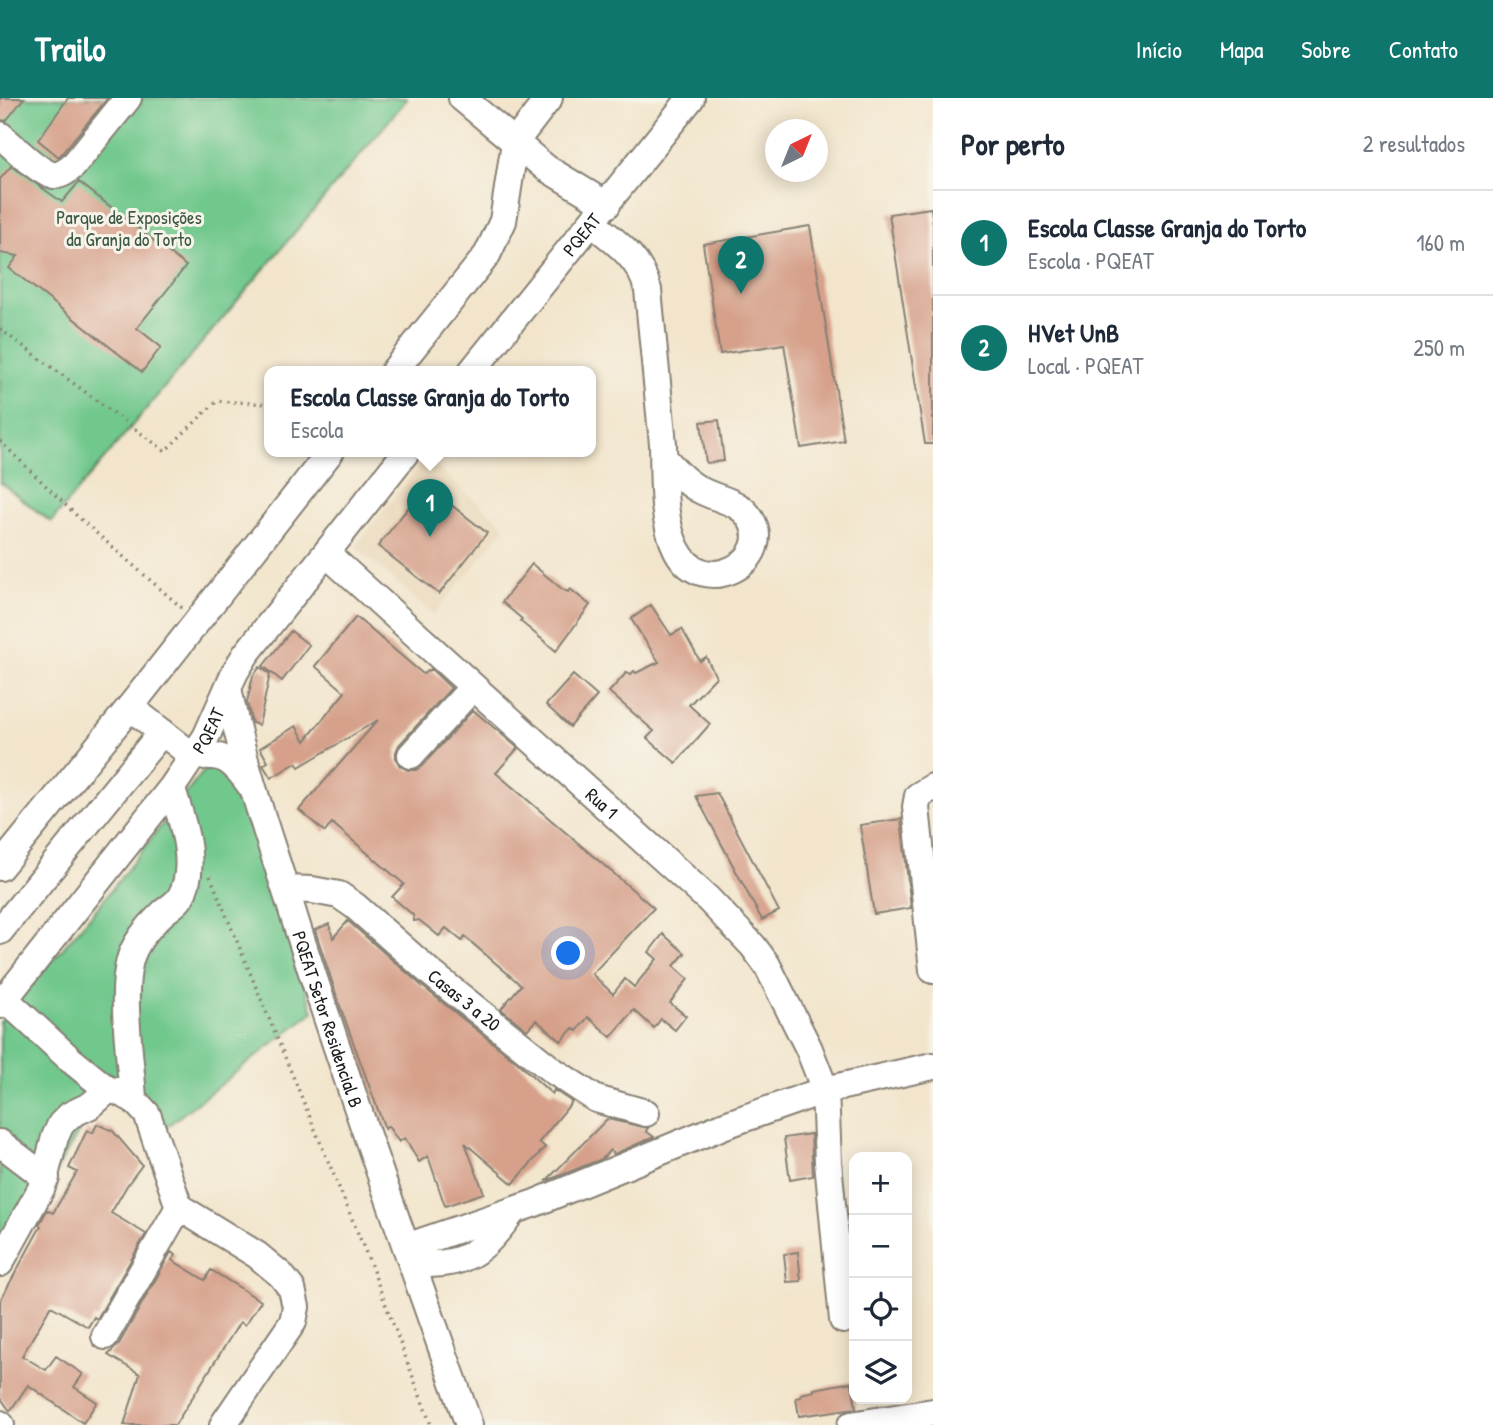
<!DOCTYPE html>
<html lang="pt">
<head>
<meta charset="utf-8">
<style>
  :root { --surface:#fff; --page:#f6f6f7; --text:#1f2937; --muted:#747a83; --line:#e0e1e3; --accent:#0f766e }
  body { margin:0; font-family:"Patrick Hand",sans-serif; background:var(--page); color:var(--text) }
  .controls { position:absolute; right:21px; bottom:21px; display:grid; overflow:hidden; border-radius:14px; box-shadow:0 4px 18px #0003 }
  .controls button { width:63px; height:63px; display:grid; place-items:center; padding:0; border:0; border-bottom:2px solid var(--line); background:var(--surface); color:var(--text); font:35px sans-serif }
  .compass { position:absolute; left:765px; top:21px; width:63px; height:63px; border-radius:50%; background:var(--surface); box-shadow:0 4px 18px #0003; rotate:43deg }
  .you { position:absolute; left:569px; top:856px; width:24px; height:24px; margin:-18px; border:5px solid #fff; border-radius:50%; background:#1a73e8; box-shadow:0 0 0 10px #1a73e833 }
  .badge { display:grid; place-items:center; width:46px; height:46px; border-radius:50%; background:var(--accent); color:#fff; font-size:23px; font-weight:700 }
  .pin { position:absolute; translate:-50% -58px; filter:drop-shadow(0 2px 4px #0008) }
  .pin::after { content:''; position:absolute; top:37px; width:24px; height:21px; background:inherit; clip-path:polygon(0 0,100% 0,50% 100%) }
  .popup { position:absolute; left:264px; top:268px; width:332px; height:91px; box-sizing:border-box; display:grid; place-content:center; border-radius:14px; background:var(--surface); filter:drop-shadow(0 2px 5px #0005); font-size:23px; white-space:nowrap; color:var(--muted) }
  .popup b { font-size:26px; color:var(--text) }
  .popup::after { content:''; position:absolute; left:50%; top:100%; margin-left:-14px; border:14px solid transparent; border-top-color:var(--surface) }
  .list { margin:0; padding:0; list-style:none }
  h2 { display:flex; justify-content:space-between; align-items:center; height:91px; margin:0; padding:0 28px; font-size:30px }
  h2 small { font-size:23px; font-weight:400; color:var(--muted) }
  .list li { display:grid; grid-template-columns:46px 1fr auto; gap:21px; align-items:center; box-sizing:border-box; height:105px; padding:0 28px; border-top:2px solid var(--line) }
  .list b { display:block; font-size:26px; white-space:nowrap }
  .list p { margin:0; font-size:23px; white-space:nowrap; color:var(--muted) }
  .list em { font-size:23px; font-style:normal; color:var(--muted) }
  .icon { flex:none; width:38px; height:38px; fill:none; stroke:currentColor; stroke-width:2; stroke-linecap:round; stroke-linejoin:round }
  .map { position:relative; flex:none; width:933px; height:1327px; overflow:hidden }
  header { display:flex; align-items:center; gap:42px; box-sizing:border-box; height:98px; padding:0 35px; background:var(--accent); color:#fff }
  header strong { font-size:33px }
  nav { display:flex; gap:38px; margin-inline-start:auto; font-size:24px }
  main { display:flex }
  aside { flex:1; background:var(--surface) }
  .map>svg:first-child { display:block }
</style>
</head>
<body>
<header>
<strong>Trailo</strong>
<nav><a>Início</a><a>Mapa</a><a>Sobre</a><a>Contato</a></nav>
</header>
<main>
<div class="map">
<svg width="933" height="1327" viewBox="0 0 933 1327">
  <rect width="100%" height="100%" fill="#f7f3e8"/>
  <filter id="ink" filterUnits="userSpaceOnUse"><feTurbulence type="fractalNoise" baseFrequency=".0143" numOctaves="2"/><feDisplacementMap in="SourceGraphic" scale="14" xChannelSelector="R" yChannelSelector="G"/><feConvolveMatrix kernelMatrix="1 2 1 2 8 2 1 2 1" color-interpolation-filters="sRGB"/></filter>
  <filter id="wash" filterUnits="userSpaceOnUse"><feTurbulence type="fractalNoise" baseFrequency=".00686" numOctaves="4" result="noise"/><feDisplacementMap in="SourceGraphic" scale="28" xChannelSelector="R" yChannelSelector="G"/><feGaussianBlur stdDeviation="1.57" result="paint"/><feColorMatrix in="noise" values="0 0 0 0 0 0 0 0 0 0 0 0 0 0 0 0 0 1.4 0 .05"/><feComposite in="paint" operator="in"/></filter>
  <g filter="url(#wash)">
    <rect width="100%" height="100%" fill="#f2e5cc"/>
    <!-- built -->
    <path fill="#ead8ba" d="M 426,360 L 506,429 L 434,517 L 355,449 Z"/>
    <!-- green -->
    <path fill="#71c88d" stroke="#467254" stroke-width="2" d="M 0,0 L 408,0 L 51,424 L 0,384 Z
      M 219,665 L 238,682 L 313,914 L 152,1040 L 111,996 L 83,1026 L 0,1171 L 0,924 L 98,809 L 202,675 Z"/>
    <g id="blocks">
      <!-- building -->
      <path fill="#d6a08a" d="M 0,0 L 24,0 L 6,23 L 0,22 Z
        M 68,0 L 108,0 L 59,59 L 38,42 Z
        M 11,68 L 62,104 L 79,84 L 186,168 L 137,230 L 161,249 L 142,274 L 9,170 L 18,158 L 0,155 L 0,81 Z
        M 931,110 L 933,126 L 933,346 L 925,346 L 889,116 Z
        M 810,128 L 844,343 L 801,350 L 784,246 L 720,256 L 703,146 Z
        M 719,322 L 724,363 L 706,365 L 701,324 Z
        M 426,387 L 487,435 L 439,496 L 378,448 Z
        M 532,466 L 562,491 L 568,494 L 570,491 L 590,507 L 556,553 L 520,523 L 522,521 L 502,504 Z
        M 651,507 L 671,537 L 682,531 L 700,563 L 706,559 L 716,579 L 689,607 L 710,626 L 676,665 L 647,640 L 654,633 L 609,594 L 627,574 L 630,577 L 634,573 L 636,575 L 659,564 L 631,521 Z
        M 356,519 L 423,576 L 431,571 L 451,590 L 399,647 L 396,654 L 396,661 L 400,668 L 408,672 L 416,672 L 422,668 L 473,612 L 518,650 L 496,675 L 654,810 L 592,876 L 613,896 L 625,881 L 634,889 L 657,861 L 649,854 L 663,836 L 685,855 L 674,868 L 688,881 L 670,905 L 686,918 L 675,932 L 661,921 L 654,930 L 634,912 L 611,939 L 588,919 L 577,933 L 573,930 L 561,943 L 536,922 L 527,932 L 501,911 L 521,887 L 465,839 L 462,843 L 446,830 L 439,838 L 419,822 L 414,823 L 413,817 L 392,799 L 404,786 L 332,725 L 325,734 L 299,712 L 378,622 L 299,669 L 296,665 L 271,680 L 263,667 L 268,664 L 260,650 L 296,628 L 305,643 L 345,594 L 315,568 Z
        M 291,533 L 309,547 L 282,583 L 263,568 Z
        M 260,569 L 270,576 L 259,627 L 252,625 L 247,604 L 253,578 Z
        M 573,577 L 597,598 L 570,629 L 546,607 Z
        M 717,695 L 779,813 L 762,822 L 696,698 Z
        M 901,721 L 911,810 L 874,816 L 860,727 Z
        M 348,823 L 422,888 L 518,965 L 552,996 L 554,992 L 572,1004 L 539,1044 L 545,1049 L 513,1086 L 465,1045 L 484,1095 L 445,1108 L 428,1058 L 419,1064 L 405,1040 L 399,1044 L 388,1028 L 385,1031 L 340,908 L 315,832 L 329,826 L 333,840 Z
        M 607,1021 L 648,1030 L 646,1033 L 654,1039 L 614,1056 L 610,1052 L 602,1061 L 546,1083 Z
        M 97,1026 L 113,1033 L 142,1067 L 128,1086 L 111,1115 L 146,1136 L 97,1221 L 94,1219 L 88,1229 L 51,1208 L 22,1258 L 46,1272 L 56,1258 L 83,1276 L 74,1289 L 97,1304 L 83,1325 L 28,1287 L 10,1313 L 0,1299 L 0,1203 L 41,1128 L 39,1127 L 47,1112 L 53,1115 L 77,1074 L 69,1070 L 87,1032 L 93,1035 Z
        M 811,1036 L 813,1078 L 790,1082 L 784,1040 Z
        M 171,1154 L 176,1157 L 172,1162 L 205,1182 L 211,1172 L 261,1203 L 245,1227 L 240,1224 L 175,1327 L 124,1327 L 140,1276 L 108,1257 L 119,1246 Z
        M 798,1154 L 801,1183 L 787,1184 L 784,1156 Z
        M 852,1284 L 856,1310 L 799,1318 L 796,1300 L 801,1299 L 801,1296 L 814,1293 L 814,1291 Z"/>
    </g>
  </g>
  <g filter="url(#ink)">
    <use href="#blocks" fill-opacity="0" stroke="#878074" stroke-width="2"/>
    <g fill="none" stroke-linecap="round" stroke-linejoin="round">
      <defs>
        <g id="minor">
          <path d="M 462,0 L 546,70 L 607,107"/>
          <path d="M 0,37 C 12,47 39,75 53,77 C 61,78 67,73 73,68 L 128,0"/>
          <path d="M 592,125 C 617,145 640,160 648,192 L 663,346 C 664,379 661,421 677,452 C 704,504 777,461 750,420 C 740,404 721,402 704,394 C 687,386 676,374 664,360"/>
          <path d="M 394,273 L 487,157 L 503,123 L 515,44 L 549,0"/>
          <path id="s1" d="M 472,273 L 691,0"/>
          <path id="s2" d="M 327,456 L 708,801 L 753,848 L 767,867 L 809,951 L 825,992 L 828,1064 L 843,1222"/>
          <path id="s3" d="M 228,590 C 243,670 272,747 296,825 C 350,994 410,1160 469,1327"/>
          <path d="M 130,609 L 194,659 C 224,654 233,663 250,687"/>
          <path d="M 411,657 L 473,589"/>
          <path d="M 933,689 L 918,698 L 916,709 L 933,872"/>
          <path d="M 0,769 L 130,609 L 331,353"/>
          <path id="s4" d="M 286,791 L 312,792 L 339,797 L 355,808 L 432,876 L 552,972 L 596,1001 L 646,1015"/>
          <path d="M 0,833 L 162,634"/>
          <path d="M 5,901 L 71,962 L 108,992 L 116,993 L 133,1001 L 147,1016 L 179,1109 L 257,1157 L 281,1177 L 292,1191 L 296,1209 L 293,1224 L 223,1327"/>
          <path id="s5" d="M 0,907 L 173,688 L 206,639 L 235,574 L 246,556 L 407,353"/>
          <path d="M 133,1001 C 131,962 120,898 130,862 C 135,843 150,827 164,814 C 169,810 177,805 180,800 C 199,769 182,722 172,691"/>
          <path d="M 0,1045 L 46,1080"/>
          <path d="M 406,1149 L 535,1105 L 725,1027 L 825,992 L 933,968"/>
          <path d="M 0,1165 L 42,1089 L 55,1039 L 61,1026 L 70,1017 L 91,1007 L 108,992"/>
          <path d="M 412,1165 C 463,1171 483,1154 512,1114"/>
          <path d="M 105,1238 L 179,1109"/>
          <path d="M 0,1326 L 1,1327"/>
          <path d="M 851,1327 L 933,1314"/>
        </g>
      </defs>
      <!-- minor casing -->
      <use href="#minor" stroke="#878074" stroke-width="30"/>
      <!-- path -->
      <path stroke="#878074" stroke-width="3.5" stroke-dasharray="2 5" stroke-linecap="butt" d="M 0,231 L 165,353 L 217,303 L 269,306
        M 0,343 L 77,418 L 182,510
        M 210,778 L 369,1162 L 431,1327"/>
      <!-- minor -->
      <use href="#minor" stroke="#fff" stroke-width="26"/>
    </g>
  </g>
  <g text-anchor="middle" stroke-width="6" stroke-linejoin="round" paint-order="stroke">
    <!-- park labels -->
    <g font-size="19" fill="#3a5844" stroke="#f7f3e8">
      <text x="129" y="126">Parque de Exposições<tspan x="129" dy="22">da Granja do Torto</tspan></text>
    </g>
    <!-- street labels -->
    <g font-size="19" fill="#1c1c1c" stroke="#f7f3e8">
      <text dy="7" stroke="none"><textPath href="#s1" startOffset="175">PQEAT</textPath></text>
      <text dy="7" stroke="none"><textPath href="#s5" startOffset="345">PQEAT</textPath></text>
      <text dy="7" stroke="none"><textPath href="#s2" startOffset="371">Rua 1</textPath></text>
      <text dy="7" stroke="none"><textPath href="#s4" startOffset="217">Casas 3 a 20</textPath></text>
      <text dy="7" stroke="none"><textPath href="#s3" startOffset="346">PQEAT Setor Residencial B</textPath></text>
    </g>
  </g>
</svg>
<div class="controls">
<button>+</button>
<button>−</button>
<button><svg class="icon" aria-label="locate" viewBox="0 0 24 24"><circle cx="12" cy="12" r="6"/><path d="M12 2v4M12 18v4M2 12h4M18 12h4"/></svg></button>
<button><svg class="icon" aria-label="layers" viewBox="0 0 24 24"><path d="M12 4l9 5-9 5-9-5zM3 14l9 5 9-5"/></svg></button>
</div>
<svg class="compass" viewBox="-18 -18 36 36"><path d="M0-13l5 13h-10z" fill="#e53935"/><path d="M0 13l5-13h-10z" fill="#747a83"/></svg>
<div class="you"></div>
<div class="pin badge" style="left:430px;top:439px">1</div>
<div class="popup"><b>Escola Classe Granja do Torto</b>Escola</div>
<div class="pin badge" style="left:741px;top:196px">2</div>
</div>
<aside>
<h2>Por perto<small>2 resultados</small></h2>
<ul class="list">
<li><span class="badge">1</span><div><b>Escola Classe Granja do Torto</b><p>Escola · PQEAT</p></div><em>160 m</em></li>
<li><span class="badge">2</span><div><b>HVet UnB</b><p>Local · PQEAT</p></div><em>250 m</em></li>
</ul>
</aside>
</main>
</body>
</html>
